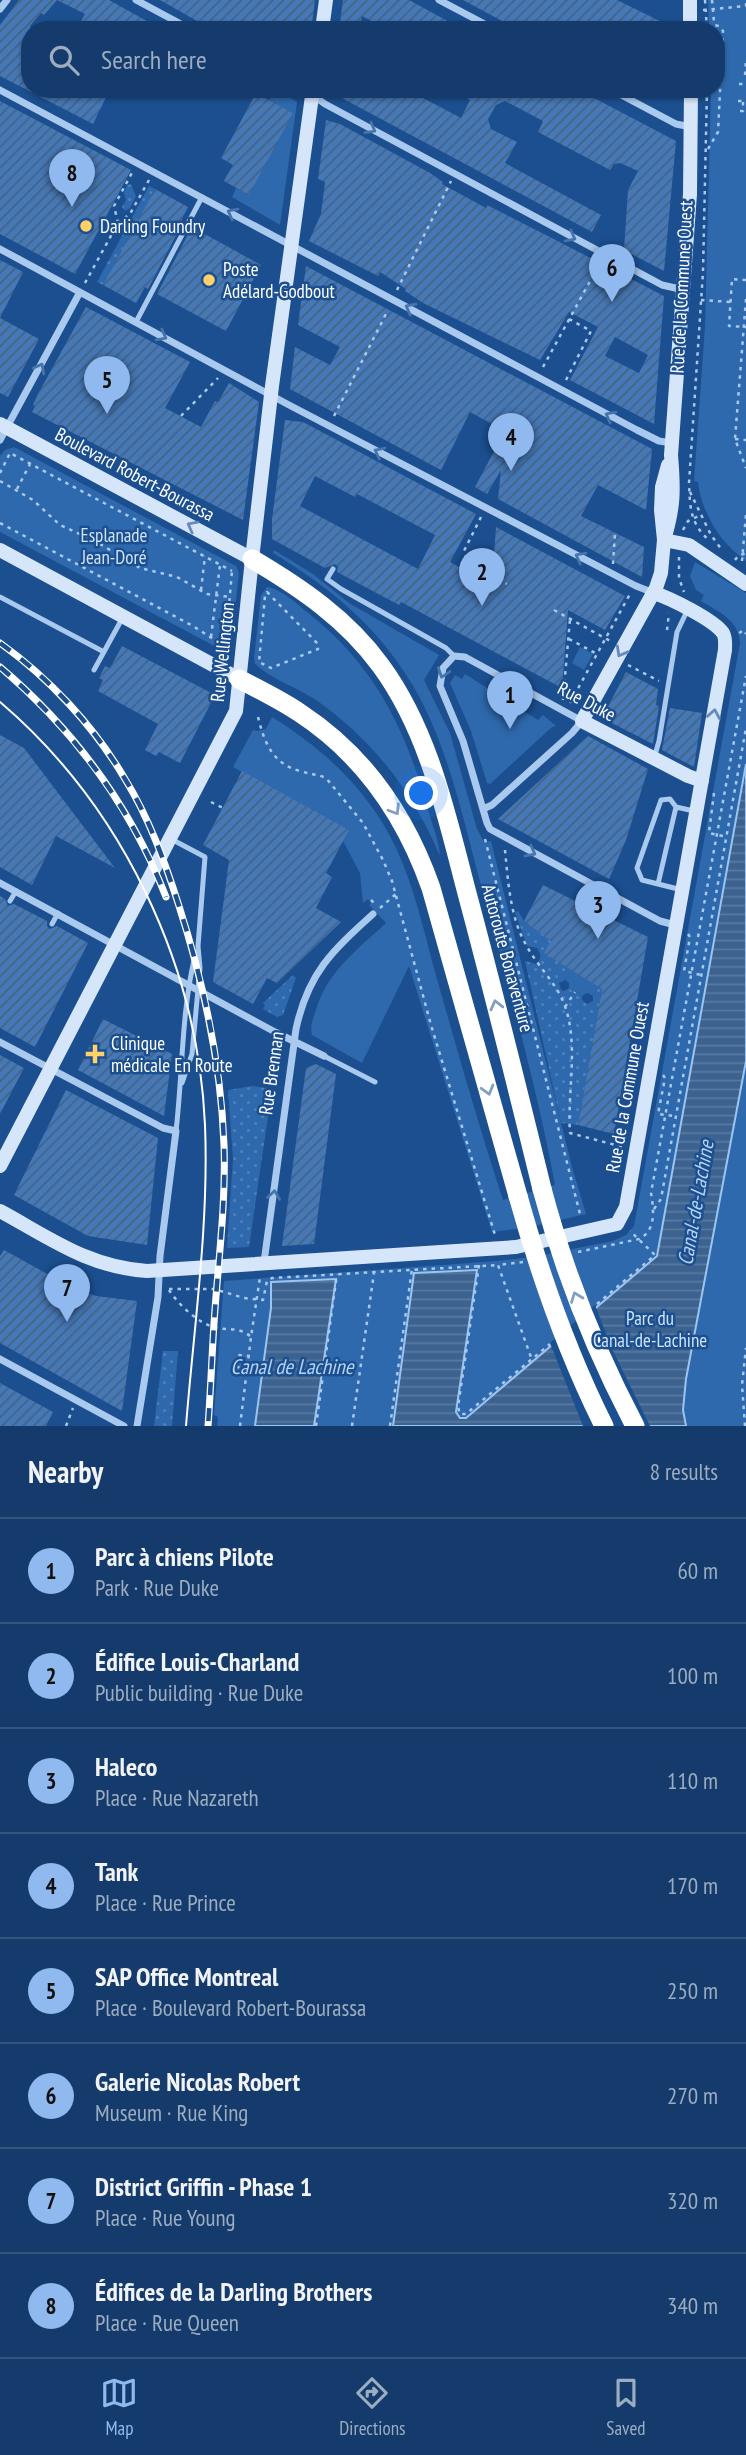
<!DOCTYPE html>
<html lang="en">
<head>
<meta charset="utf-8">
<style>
  :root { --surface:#143b6b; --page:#214673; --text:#f1f3f6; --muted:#9dadc1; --line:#33557e; --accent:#90b9f0 }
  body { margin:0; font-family:"PT Sans Narrow",sans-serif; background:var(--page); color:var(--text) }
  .you { position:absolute; left:422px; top:794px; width:24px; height:24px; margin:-18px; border:5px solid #fff; border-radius:50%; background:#1a73e8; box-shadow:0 0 0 10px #1a73e833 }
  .badge { display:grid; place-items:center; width:46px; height:46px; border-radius:50%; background:var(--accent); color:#111; font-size:23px; font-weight:700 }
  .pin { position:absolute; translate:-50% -58px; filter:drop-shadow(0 2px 4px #0008) }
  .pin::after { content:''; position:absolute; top:37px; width:24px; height:21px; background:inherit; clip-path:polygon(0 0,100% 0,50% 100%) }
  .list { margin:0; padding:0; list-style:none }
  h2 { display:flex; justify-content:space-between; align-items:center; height:91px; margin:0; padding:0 28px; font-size:30px }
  h2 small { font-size:23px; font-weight:400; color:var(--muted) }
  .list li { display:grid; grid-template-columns:46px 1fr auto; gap:21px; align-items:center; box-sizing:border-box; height:105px; padding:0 28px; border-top:2px solid var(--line) }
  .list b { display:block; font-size:26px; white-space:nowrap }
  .list p { margin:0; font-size:23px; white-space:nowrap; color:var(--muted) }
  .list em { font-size:23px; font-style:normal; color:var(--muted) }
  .icon { flex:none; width:38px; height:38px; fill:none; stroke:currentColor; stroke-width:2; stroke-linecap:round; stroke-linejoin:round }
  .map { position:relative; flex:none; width:746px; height:1426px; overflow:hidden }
  .search { position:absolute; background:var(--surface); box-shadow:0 2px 5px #0004; left:21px; right:21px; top:21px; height:77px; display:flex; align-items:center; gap:18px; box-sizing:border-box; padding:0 24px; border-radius:28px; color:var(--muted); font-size:26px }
  .sheet { height:931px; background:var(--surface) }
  nav { display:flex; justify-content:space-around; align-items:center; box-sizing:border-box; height:98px; border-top:2px solid var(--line); background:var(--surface); font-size:19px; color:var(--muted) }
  nav a { display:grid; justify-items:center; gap:4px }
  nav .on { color:var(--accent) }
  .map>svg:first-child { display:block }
</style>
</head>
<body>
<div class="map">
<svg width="746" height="1426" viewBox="0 0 746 1426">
  <defs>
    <pattern id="grass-dots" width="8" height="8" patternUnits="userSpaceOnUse" patternTransform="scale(1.75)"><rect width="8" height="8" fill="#2e69ad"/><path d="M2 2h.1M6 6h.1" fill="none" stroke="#4d80b9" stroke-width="1.8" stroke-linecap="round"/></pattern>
    <pattern id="water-rules" width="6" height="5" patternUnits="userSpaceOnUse" patternTransform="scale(1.75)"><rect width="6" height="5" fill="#3c6290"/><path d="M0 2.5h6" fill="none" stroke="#597aa1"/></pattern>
    <pattern id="building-hatch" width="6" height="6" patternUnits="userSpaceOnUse" patternTransform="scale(1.75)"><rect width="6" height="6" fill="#4478b7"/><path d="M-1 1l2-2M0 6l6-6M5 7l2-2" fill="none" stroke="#486282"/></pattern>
  </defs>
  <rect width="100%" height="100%" fill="#1b4f8f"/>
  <!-- grass -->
  <path fill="url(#grass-dots)" d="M 131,184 L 136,196 L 130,208 L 125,211 L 122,207 L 126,200 L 124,193 L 127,185 Z
    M 149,186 L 155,189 L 103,285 L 97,282 Z
    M 518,911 L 524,921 L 551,940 L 571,969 L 565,980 L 559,983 L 561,990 L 564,991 L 569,988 L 582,996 L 582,1000 L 587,1004 L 593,1001 L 593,996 L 599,987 L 602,989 L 578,1125 L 561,1123 L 525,961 L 536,964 C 542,959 541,954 537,948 L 527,946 L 515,912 Z
    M 293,975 L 296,978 L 283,1015 L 277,1017 L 263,1009 L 265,1005 L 263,1003 Z
    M 252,1086 L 272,1089 L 249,1247 L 227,1248 L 233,1159 L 228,1090 Z
    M 163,1351 L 178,1351 L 172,1426 L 154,1426 Z"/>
  <!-- park -->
  <path fill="#2e69ad" d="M 708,0 L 746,0 L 746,561 C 721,544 701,512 698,482 L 694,481 L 705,326 L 711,89 L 716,89 L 716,30 L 709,30 Z
    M 275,89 L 297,102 L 280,225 L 232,197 L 236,188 L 249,195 L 293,113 L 269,100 Z
    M 14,447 L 236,566 L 239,573 L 232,638 L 229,646 L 220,649 L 0,532 L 0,456 L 5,450 Z
    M 274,550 L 313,574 L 349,603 L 439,655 L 424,680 L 450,733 L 477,829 L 484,842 L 491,841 L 572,1167 L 586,1214 L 530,1227 L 492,1232 L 409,966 L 362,1063 L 312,1035 C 310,1027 312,1021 315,1013 C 326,972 356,951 386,923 L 369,905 L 371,903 L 368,899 L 363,903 L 360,873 L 343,841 L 348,830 L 233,767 L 253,730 L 257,731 L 266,729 L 272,717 C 315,744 353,776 380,819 C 411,867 422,925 437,979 C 458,1053 479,1127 503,1200 L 555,1185 C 537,1087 509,989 483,892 C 462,818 448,738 405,673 C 371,621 326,585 273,553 Z
    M 695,562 L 746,593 L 746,1426 L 217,1426 L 218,1417 L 214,1415 L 224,1281 L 497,1261 L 532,1257 L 613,1241 L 626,1235 L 634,1226 L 740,643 C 739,620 719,612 701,601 L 704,595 L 696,590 L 690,576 Z
    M 267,587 C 280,588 297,604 307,612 C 372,663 405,726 426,804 C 431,821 439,840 440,856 C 413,792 373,740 316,700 C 297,687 272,680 255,664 L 254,658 L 261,595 Z
    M 580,647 L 593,654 L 584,670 L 572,663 Z
    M 465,674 L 538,720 L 543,715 L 556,726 L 552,727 L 490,784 L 487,783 L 471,731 L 450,683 L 455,675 L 462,679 Z
    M 571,969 L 599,987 L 593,996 L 587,993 L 582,996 L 569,988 L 569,983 L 565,980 Z"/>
  <!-- water -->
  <path fill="url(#water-rules)" stroke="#9cc4f0" stroke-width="2" d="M 746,764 L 746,1061 L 686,1379 L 683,1410 L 686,1426 L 393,1426 L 414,1273 L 477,1270 L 456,1412 L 460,1418 L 466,1418 L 657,1256 Z
    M 336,1279 L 314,1426 L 255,1426 L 271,1308 L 271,1282 Z"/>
  <!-- pier -->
  <path fill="#1b4f8f" d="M 595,1305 L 612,1349 L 650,1426 L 583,1426 L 550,1343 Z"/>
  <!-- building -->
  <path fill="url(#building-hatch)" fill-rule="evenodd" d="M 19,0 L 57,0 L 44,15 L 41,13 L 30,26 L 30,89 L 110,89 L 93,124 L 0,76 L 0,25 Z
    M 57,0 L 109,0 L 163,30 L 76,30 L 85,14 Z
    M 160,0 L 315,0 L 311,30 L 213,30 Z
    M 343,0 L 409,0 L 464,30 L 388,30 L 362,16 L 359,30 L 339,30 Z
    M 463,0 L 617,0 L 678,30 L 519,30 Z
    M 325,89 L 406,89 L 461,118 L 470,100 L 451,89 L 577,89 L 676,141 L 664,271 L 624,250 L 628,190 L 638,171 L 620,163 L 614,164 L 610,170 L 538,132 L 543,121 L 505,101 L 496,105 L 488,119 L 491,129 L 517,142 L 505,163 L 601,215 L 592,232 Z
    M 256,93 L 293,113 L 249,195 L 224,181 L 233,165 L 221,158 Z
    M 0,101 L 131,170 L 75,274 L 0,234 Z
    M 326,120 L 340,124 L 430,173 L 443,182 L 442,184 L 486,208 L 487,205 L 544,234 L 664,296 L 654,424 L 570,380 L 598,327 L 569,312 L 540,360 L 423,303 L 405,291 L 406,289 L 380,272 L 378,276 L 309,241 L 321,214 L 325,182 L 318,179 ZM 615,337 L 648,355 L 639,373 L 605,356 Z
    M 155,189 L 188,207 L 181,221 L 183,222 L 148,289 L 145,287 L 136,303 L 103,285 Z
    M 192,227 L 261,265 L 226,331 L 157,294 Z
    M 0,260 L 23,272 L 0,318 Z
    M 306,266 L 652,449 L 646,510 L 598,485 L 581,516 L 644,547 L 642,577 L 498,499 L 501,470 L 487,494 L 475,487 L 505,431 L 470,412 L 441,470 L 290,389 L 295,347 L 330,365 L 340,347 L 298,325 Z
    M 86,307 L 190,362 L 165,408 L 201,427 L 215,401 L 218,402 L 229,383 L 259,402 L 243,520 L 32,412 L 35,406 L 33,405 L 38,394 Z
    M 0,318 L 39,339 L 8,397 L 0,393 Z
    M 285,420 L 303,422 L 476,514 L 450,562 L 492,585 L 496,527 L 625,596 L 605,630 L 568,610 L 562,688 L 401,602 L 399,605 L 337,572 L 338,567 L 335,564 L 325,568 L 272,539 L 272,519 ZM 315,476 L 355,497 L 357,494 L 435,535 L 418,569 L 300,506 Z
    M 122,646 L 215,695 L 180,763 L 159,752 L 156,756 L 145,750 L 158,724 L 98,691 L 103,680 L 99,678 L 105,666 L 110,668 Z
    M 626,672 L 658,689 L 656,705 L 659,706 L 653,744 L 602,718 Z
    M 670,708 L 702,713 L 694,767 L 662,750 Z
    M 0,735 L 24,748 L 115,868 L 56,836 L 32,885 L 0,867 Z
    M 588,736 L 648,769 L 626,840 L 609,879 L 498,819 Z
    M 242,771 L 349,830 L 326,873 L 332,877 L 316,908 L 341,922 L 277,983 L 267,978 L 253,1004 L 213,982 L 229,860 L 203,845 Z
    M 543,885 L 648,937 L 614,1134 L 578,1125 L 602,989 L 544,953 L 551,941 L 524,921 Z
    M 0,896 L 5,899 L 8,906 L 14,904 L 47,921 L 47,926 L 50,929 L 57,926 L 88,943 L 35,1047 L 0,1028 Z
    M 103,1019 L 172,1054 L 164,1116 L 78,1070 Z
    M 0,1055 L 24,1068 L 0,1114 Z
    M 316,1064 L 336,1074 L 314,1244 L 282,1246 L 306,1068 Z
    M 66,1090 L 158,1138 L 147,1245 L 88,1236 L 14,1195 Z
    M 4,1250 L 69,1286 L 96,1296 L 137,1301 L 122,1411 L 0,1343 L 0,1256 Z
    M 0,1383 L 53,1412 L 46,1426 L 0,1426 Z"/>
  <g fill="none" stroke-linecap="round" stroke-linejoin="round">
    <!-- path -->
    <path stroke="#a9c9ee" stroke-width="2.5" stroke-dasharray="3.5 5" stroke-linecap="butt" d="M 705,0 L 707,30
      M 712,0 L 714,22
      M 703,10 L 746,6 L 746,0
      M 745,75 L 746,61
      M 739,84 L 746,84
      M 707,89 L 703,272 L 689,483 C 690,508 690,524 710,541
      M 738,101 L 746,101
      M 740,111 L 743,111 L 743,101
      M 708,149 L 718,132 L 723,31 L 719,26 L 714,25
      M 118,223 L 114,206 L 133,171
      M 746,280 L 732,279 L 729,326 L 746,327
      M 85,283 L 118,223 L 130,214 L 149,180
      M 397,290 L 451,181
      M 746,299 L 735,439 L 746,468
      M 701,300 L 731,302
      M 543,367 L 600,263
      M 566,380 L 591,331 L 569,319
      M 181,416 L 218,378
      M 334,416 L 388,310
      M 735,439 L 746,440
      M 0,473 L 10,453 L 232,571
      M 0,481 L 33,500 L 60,525 L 95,541 L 140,568 L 177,577 L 207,594 L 230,597
      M 17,489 L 30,464
      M 690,492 L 711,535 L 722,550
      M 481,517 L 464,551 L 467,562 L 507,584
      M 0,523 L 193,626 L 221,644 L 226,641 L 232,571
      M 683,530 L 688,521 L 701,515
      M 679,557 L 679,578 L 684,592
      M 735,560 L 738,556 L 746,553
      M 742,561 L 746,514
      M 613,564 L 615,533
      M 201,590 L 205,556
      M 267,592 L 318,644 L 318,649 L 271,668 L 259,662 L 265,596 Z
      M 554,610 L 612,642
      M 667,630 L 669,613
      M 739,633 L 744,630 L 746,634
      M 211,637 L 220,565
      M 569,639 L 597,654
      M 628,665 L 659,681
      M 563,700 L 570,619
      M 570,703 L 630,594
      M 258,717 C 264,741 272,764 300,771 C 309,774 317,774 326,778 L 363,823 L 383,860 L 392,881 L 431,1025 L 495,1235
      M 714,793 L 709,833 L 727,837
      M 211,802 L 223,808
      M 485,839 L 581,1218
      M 505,850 C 508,880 510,916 525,943 C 537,966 556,982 565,1006 C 579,1046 567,1092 570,1133 L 623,1147
      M 371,900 L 376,905
      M 380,908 L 396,894
      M 688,934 L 690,937 L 684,971 L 701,975
      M 565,1007 L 575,992
      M 663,1075 L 665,1078 L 658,1114 L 674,1116
      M 654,1209 L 661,1199 L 746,728
      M 578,1252 L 639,1239 C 656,1231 654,1210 651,1193 L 746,676
      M 523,1262 L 498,1265 L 532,1360
      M 479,1265 L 458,1407 L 460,1414 L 466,1414 L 550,1344
      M 169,1289 L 214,1289 L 244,1298 L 263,1300 L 267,1281 L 272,1278 L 498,1265
      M 169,1290 C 178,1304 197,1322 213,1327 C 226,1331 240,1326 251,1337
      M 597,1304 L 655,1255 L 630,1231
      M 248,1368 L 236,1367 L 237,1355 L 250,1356
      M 66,1426 L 73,1408
      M 240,1426 L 251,1337 L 260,1277
      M 316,1426 L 337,1274
      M 352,1426 L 374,1273
      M 390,1426 L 412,1269
      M 745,1426 L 742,1385 L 746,1348"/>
    <!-- lane -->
    <path stroke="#a9c9ee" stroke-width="5" d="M 136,322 L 202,197
      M 333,569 L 327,579 L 341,589 L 446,648 L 454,656
      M 0,597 L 104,652
      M 94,670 L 123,617
      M 655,755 L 659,741 L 677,632 L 688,609
      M 171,839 L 205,857 L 198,946 L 200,968 L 192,1054 L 182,1083
      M 658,884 L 642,880 L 637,868 L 661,800 L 670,799 L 676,807
      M 682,890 L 658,884 L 676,807 L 694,811
      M 10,901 L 16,891
      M 52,924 L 58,913
      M 324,1056 L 375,1082
      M 176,1131 C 183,1072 181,1010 196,952"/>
    <!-- street -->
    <path stroke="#a9c9ee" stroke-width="7" d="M 136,0 L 192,30
      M 439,0 L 496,30
      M 0,9 L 7,0
      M 304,89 L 325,104 L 662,285 L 684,290
      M 610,89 L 676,124 L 691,127
      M 0,90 L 637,430 L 659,441 L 672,443
      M 0,249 L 289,405 L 636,586 L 654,593
      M 0,440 L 80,292
      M 483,809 L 492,805 L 572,733 L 582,721 L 465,657 L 454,656 L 443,668 L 440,686 L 463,741 L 487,823 L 490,829 L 660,921 L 675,925
      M 0,883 L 275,1032 L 324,1056
      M 0,1042 L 163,1128 L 176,1131 L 160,1256 L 158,1297 L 137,1426
      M 264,1262 L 296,1029 C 308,973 332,951 373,914
      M 0,1359 L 124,1426"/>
    <!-- secondary -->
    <path stroke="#d6e6fa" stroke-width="14" d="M 690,0 L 690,30
      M 322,30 L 326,0
      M 0,424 L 252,559
      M 668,465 L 662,487 L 661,510 L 664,540 L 661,573 L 656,588 L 582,721 L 688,776 L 702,781
      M 664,540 C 674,507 674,490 671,455 L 690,194 L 691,89
      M 664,540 L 689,545 L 746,584
      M 0,550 L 239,679
      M 0,1166 L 236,711 L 252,559 L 272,386 L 313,89
      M 0,1211 C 50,1238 88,1267 147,1271 L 516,1247 L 617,1224 L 626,1207 L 725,650 C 725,644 726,638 723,633 C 714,620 670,598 654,593"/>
    <!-- highway -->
    <path stroke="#fff" stroke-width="19" d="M 252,559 C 301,588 347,619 381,666 C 430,733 447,818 468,897 C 494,994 518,1091 542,1189
      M 239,679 C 260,690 281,700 300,713 C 364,755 406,817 431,888 L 518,1196"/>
    <!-- tram -->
    <path stroke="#fff" stroke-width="2" d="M 0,702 C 122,806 198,965 205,1125 C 209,1225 194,1326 186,1426"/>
    <defs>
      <path id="rail" d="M 0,643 C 49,678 94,726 125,779 C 149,818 165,862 179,906 C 204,984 221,1063 224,1145 C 226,1200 219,1255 215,1309 C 212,1348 211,1387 208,1426
        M 0,667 C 73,729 131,807 166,897"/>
    </defs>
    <!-- rail casing -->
    <use href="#rail" stroke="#fff" stroke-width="7"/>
    <!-- rail -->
    <use href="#rail" stroke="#1b4f8f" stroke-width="4.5" stroke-dasharray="13" stroke-linecap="butt"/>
    <!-- highway-bridge -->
    <path stroke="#fff" stroke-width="19" d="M 542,1189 C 564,1272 595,1350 635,1426
      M 518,1196 C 540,1275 567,1352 604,1426"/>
  </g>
  <!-- one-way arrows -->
  <defs><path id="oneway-chevron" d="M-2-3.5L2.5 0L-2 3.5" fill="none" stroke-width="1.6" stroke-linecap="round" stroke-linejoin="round" transform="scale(1.75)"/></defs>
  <g stroke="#4674ac">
    <use href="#oneway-chevron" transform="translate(371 129) rotate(29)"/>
    <use href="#oneway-chevron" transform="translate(232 213) rotate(-152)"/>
    <use href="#oneway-chevron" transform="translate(571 237) rotate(28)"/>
    <use href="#oneway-chevron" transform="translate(410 308) rotate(-152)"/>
    <use href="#oneway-chevron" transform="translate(162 336) rotate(28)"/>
    <use href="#oneway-chevron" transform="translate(40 368) rotate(-62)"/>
    <use href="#oneway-chevron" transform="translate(610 416) rotate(-152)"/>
    <use href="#oneway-chevron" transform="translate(379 452) rotate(-153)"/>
    <use href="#oneway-chevron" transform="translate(580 557) rotate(-152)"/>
    <use href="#oneway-chevron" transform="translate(443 673) rotate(108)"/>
    <use href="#oneway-chevron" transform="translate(531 852) rotate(28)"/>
    <use href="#oneway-chevron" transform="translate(274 1195) rotate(-82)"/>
  </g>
  <g stroke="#668bba">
    <use href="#oneway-chevron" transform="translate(192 526) rotate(-152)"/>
    <use href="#oneway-chevron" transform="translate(621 652) rotate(119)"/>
    <use href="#oneway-chevron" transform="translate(714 714) rotate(-80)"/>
  </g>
  <g stroke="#829ec1">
    <use href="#oneway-chevron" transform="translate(395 810) rotate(58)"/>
    <use href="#oneway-chevron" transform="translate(496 1005) rotate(-104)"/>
    <use href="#oneway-chevron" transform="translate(488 1090) rotate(74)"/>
    <use href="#oneway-chevron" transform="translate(576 1297) rotate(-111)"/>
  </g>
  <!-- markers -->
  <g fill="#ffd166" stroke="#1b4f8f" stroke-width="2.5">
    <circle cx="86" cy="226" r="7"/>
    <circle cx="209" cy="280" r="7"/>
    <path d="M91.5 1043.5h7v7h7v7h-7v7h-7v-7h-7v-7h7z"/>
  </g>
  <g text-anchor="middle" stroke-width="5" stroke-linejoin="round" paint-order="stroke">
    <!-- poi labels -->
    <g font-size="19" fill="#fff" stroke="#1b4f8f" text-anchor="start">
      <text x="100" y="233">Darling Foundry</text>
      <text x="223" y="276">Poste<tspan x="223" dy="22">Adélard-Godbout</tspan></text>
      <text x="111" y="1050">Clinique<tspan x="111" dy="22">médicale En Route</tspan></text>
    </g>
    <!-- street labels -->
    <g font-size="19" fill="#fff" stroke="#1b4f8f">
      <text transform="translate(681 287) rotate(-87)" y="7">Rue de la Commune Ouest</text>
      <text transform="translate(135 474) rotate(28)" y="7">Boulevard Robert-Bourassa</text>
      <text transform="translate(222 652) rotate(-84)" y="7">Rue Wellington</text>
      <text transform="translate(587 701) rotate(28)" y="7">Rue Duke</text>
      <text transform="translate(508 958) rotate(75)" y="7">Autoroute Bonaventure</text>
      <text transform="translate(271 1073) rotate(-82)" y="7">Rue Brennan</text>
      <text transform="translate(627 1087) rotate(-80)" y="7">Rue de la Commune Ouest</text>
    </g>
    <!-- park labels -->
    <g font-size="19" fill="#cfe3fa" stroke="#1b4f8f">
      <text x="114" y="542">Esplanade<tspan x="114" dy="22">Jean-Doré</tspan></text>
      <text x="650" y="1325">Parc du<tspan x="650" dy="22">Canal-de-Lachine</tspan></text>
    </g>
    <!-- water labels -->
    <g font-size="21" font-style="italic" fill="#b5d3f5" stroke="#1b4f8f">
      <text transform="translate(696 1203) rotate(-80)" y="7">Canal-de-Lachine</text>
      <text x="292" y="1374">Canal de Lachine</text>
    </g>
  </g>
</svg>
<div class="you"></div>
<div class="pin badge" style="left:510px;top:729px">1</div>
<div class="pin badge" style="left:482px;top:606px">2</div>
<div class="pin badge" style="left:598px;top:939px">3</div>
<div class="pin badge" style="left:511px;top:471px">4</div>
<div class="pin badge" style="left:107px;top:414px">5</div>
<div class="pin badge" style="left:612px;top:302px">6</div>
<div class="pin badge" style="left:67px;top:1322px">7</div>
<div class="pin badge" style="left:72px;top:207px">8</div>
<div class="search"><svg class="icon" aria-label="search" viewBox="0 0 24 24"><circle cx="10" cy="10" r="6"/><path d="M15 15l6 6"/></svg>Search here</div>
</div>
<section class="sheet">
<h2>Nearby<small>8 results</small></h2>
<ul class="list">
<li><span class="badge">1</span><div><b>Parc à chiens Pilote</b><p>Park · Rue Duke</p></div><em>60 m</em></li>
<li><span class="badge">2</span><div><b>Édifice Louis-Charland</b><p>Public building · Rue Duke</p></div><em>100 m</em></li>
<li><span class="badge">3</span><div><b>Haleco</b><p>Place · Rue Nazareth</p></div><em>110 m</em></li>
<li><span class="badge">4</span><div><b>Tank</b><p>Place · Rue Prince</p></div><em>170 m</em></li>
<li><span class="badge">5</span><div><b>SAP Office Montreal</b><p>Place · Boulevard Robert-Bourassa</p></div><em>250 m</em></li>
<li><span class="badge">6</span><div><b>Galerie Nicolas Robert</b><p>Museum · Rue King</p></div><em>270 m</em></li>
<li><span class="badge">7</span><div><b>District Griffin - Phase 1</b><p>Place · Rue Young</p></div><em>320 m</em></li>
<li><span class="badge">8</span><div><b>Édifices de la Darling Brothers</b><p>Place · Rue Queen</p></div><em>340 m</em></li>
</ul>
</section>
<nav>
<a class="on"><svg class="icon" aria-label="map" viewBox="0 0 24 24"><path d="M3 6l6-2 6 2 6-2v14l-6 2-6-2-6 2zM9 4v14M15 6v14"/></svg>Map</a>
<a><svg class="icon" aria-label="directions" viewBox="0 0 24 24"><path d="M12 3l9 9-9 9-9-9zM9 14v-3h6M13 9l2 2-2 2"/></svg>Directions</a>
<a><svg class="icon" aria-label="saved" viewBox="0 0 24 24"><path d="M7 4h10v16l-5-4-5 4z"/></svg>Saved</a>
</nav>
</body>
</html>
